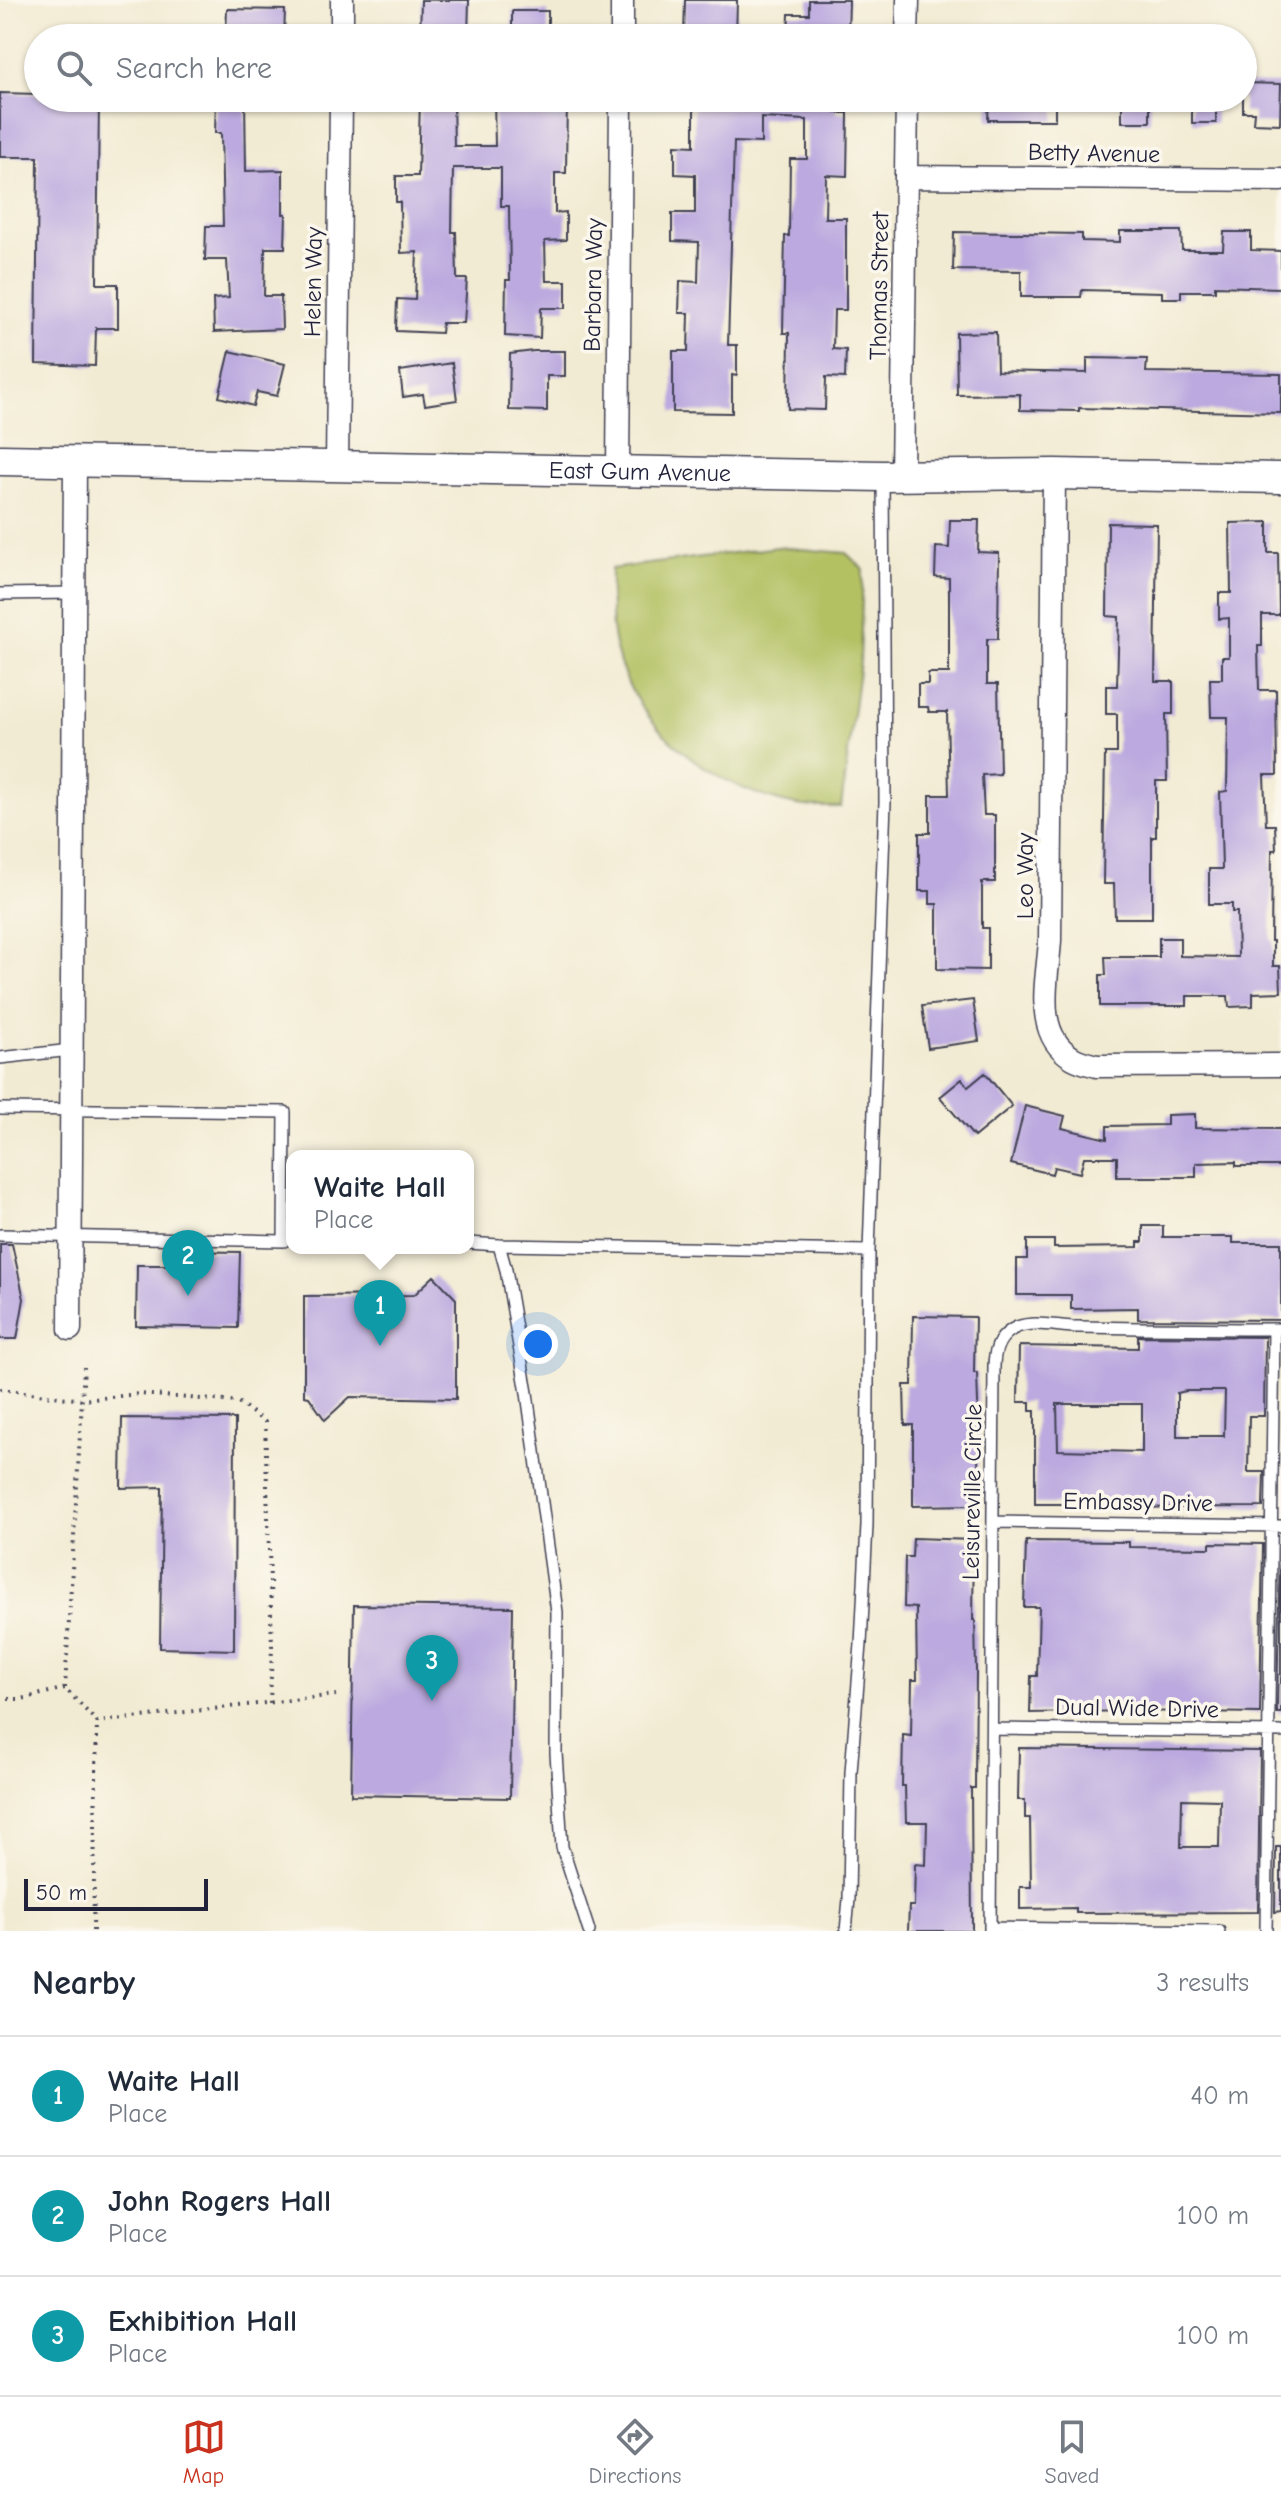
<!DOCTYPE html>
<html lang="en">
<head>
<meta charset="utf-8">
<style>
  :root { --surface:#fff; --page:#f2f2f3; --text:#1f2937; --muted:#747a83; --line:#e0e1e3; --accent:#c8321e }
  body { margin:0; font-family:"Comic Neue",sans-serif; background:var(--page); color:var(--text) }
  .scale { position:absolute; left:24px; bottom:20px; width:184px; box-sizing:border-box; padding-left:8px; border:4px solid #22223b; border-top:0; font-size:22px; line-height:28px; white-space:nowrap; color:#22223b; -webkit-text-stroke:6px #fbf7ec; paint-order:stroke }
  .you { position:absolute; left:538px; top:1344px; width:28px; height:28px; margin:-20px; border:6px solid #fff; border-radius:50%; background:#1a73e8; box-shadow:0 0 0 12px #1a73e833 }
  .badge { display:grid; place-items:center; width:52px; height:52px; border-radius:50%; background:var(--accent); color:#fff; font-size:26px; font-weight:700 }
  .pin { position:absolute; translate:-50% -66px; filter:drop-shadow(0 2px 4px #0008) }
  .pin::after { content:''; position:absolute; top:42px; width:28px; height:24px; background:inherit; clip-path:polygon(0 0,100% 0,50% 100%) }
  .popup { position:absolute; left:286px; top:1150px; width:188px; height:104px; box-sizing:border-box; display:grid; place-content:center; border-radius:16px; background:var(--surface); filter:drop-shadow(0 2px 6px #0005); font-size:26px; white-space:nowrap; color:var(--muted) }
  .popup b { font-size:30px; color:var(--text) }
  .popup::after { content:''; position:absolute; left:50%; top:100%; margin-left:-16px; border:16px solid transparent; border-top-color:var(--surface) }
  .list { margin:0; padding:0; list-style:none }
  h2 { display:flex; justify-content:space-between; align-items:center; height:104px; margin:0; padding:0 32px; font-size:34px }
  h2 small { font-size:26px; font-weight:400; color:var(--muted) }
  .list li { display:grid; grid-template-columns:52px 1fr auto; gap:24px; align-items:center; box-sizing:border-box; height:120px; padding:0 32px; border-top:2px solid var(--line) }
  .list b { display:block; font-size:30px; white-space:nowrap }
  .list p { margin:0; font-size:26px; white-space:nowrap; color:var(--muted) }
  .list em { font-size:26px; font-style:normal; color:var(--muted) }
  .icon { flex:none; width:44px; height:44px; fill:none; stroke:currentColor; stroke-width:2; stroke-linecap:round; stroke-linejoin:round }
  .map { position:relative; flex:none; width:1281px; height:1931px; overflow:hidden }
  .search { position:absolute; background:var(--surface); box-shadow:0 2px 6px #0004; left:24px; right:24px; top:24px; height:88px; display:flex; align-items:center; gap:20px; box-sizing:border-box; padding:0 28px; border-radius:44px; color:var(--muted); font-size:30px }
  .sheet { height:464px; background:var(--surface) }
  nav { display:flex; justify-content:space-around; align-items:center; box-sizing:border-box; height:112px; border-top:2px solid var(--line); background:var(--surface); font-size:22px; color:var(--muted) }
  nav a { display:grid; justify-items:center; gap:4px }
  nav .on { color:var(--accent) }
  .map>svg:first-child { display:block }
</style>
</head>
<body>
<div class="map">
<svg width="1281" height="1931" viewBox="0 0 1281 1931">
  <rect width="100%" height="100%" fill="#fbf7ec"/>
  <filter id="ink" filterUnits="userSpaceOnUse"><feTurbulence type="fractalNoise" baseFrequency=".0125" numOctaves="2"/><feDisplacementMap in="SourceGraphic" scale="16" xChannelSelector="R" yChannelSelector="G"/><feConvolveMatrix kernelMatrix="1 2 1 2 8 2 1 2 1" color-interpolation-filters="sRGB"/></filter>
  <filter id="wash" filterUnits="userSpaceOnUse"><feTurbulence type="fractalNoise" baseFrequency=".006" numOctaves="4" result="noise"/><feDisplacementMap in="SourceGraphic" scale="32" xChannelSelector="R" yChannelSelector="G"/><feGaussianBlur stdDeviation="1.8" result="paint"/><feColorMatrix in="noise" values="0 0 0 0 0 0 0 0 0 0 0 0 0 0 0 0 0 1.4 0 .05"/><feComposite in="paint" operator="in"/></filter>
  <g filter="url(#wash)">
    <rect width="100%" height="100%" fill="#f2ebd3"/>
    <!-- green -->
    <path fill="#b4c163" stroke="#6b724f" stroke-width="2" d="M 778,547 L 846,553 L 863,569 L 860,662 L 841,807 C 825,807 808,808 792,804 C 714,787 635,730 616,649 C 609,622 611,596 611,569 Z"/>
    <g id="blocks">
      <!-- building -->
      <path fill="#bba9df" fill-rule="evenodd" d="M 421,0 L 469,0 L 468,38 L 420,38 Z
        M 685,0 L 737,0 L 736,38 L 684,38 Z
        M 809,0 L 849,0 L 848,38 L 788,38 L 789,14 L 809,14 Z
        M 227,9 L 285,10 L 284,37 L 226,38 Z
        M 512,11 L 548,11 L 548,38 L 512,38 Z
        M 1243,83 L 1281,84 L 1280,124 L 1253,123 L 1254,112 L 1243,112 Z
        M 0,93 L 38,94 L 38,98 L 99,98 L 97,284 L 118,284 L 118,328 L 96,328 L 95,366 L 36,364 L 38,157 L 0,157 Z
        M 216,98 L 245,98 L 246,171 L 283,170 L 283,214 L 286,214 L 285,248 L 265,248 L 264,296 L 281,296 L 282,329 L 214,332 L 213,299 L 229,298 L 227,260 L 205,260 L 206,226 L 223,226 L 221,133 L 215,133 Z
        M 420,98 L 453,98 L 454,146 L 495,146 L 494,98 L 567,98 L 566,173 L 555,173 L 555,213 L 566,212 L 566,240 L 545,241 L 546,281 L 566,281 L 566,308 L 541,308 L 540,338 L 505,336 L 506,280 L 510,280 L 509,206 L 501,206 L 501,168 L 453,168 L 452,232 L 456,232 L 457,279 L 467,279 L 464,323 L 442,323 L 441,333 L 396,331 L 397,299 L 415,300 L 417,252 L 401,253 L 400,202 L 396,202 L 396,176 L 418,176 Z
        M 694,98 L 729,98 L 729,100 L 836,98 L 836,113 L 848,113 L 847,176 L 826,175 L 825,218 L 846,218 L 846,310 L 834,310 L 833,349 L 846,350 L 845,378 L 826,377 L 825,410 L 788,409 L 789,333 L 783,333 L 785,236 L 789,236 L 790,159 L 807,159 L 807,120 L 761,118 L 761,143 L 734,142 L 728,345 L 737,345 L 737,376 L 732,375 L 732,413 L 673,412 L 673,351 L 688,351 L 689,313 L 679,313 L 680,281 L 698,282 L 699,242 L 672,241 L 672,213 L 695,213 L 695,175 L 675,174 L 675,145 L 694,146 Z
        M 989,98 L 1055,98 L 1055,120 L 988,120 Z
        M 1122,98 L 1150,98 L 1150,122 L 1122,122 Z
        M 1192,98 L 1216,98 L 1216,123 L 1192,123 Z
        M 1120,231 L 1181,231 L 1182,250 L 1223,250 L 1224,232 L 1251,232 L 1251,250 L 1281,251 L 1281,288 L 1215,286 L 1215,291 L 1181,291 L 1181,298 L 1162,298 L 1162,292 L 1082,290 L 1081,297 L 1021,297 L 1021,271 L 953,270 L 954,232 L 1082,234 L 1082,241 L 1120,242 Z
        M 996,332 L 997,371 L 1087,373 L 1087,358 L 1147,359 L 1146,372 L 1281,374 L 1281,413 L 1079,408 L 1079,411 L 1020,410 L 1020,394 L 957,395 L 956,333 Z
        M 230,351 L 285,364 L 277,396 L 257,392 L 253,406 L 219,397 Z
        M 534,351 L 565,351 L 565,376 L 547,376 L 547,411 L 509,410 L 510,354 Z
        M 452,363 L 457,400 L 425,405 L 423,394 L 403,397 L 400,371 Z
        M 950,520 L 979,520 L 978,552 L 999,553 L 998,639 L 987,639 L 987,684 L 998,684 L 1000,774 L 982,775 L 984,815 L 995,815 L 995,882 L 982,882 L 982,928 L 988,928 L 988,970 L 937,969 L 937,904 L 930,904 L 930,891 L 919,891 L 919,833 L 930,833 L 930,795 L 949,795 L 947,712 L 929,712 L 928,707 L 918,707 L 918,684 L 928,684 L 928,673 L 949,673 L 949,578 L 935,577 L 936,547 L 949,548 Z
        M 1268,522 L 1268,553 L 1278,553 L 1279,615 L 1262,615 L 1262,646 L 1258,646 L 1259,690 L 1276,690 L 1277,775 L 1264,775 L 1266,825 L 1275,825 L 1276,850 L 1272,850 L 1271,941 L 1273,941 L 1273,966 L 1280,966 L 1281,992 L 1253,993 L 1253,1006 L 1229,1007 L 1228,996 L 1187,996 L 1187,1006 L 1100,1006 L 1100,975 L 1106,975 L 1105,957 L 1159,957 L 1159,938 L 1180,938 L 1180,956 L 1238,957 L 1237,912 L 1232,912 L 1232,904 L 1209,904 L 1209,869 L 1222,869 L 1220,792 L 1227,791 L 1228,717 L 1211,717 L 1210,679 L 1222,679 L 1222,657 L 1229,657 L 1229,618 L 1219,619 L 1219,593 L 1231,593 L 1230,523 Z
        M 1108,523 L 1157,524 L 1155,681 L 1173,681 L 1173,714 L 1166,714 L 1167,781 L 1156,781 L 1156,837 L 1152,837 L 1152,918 L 1115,918 L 1114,884 L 1103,884 L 1105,753 L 1117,753 L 1117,714 L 1106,714 L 1106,686 L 1117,686 L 1119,617 L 1107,616 Z
        M 973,1000 L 979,1041 L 928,1048 L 922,1006 Z
        M 985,1073 L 1012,1106 L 974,1137 L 940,1097 L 962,1079 L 968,1087 Z
        M 1025,1106 L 1065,1116 L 1062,1128 L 1107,1139 L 1107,1126 L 1167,1125 L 1167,1115 L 1195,1114 L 1195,1128 L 1281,1129 L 1281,1166 L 1236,1166 L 1236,1162 L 1196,1163 L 1196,1177 L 1117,1177 L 1117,1157 L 1084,1157 L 1080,1173 L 1054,1167 L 1052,1174 L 1011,1164 Z
        M 1143,1226 L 1163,1226 L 1163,1237 L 1233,1237 L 1233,1243 L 1281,1243 L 1281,1320 L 1138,1319 L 1138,1308 L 1071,1309 L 1071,1295 L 1017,1295 L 1017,1259 L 1027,1259 L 1027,1240 L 1054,1240 L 1054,1248 L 1138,1247 L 1138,1242 L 1143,1242 Z
        M 0,1244 L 12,1244 L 24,1299 L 17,1339 L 0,1339 Z
        M 176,1251 L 240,1252 L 238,1328 L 136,1326 L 137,1265 L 176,1265 Z
        M 434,1276 L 456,1299 L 456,1399 L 350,1397 L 325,1420 L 309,1397 L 304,1396 L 304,1296 L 414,1295 Z
        M 913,1316 L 975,1317 L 974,1373 L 977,1373 L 979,1434 L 977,1505 L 913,1506 L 913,1425 L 905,1425 L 904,1385 L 912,1385 Z
        M 1138,1336 L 1265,1337 L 1264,1416 L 1249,1416 L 1248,1472 L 1264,1472 L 1263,1507 L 1076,1508 L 1076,1504 L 1035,1504 L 1035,1411 L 1030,1411 L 1030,1402 L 1018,1402 L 1019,1346 L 1138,1348 ZM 1186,1391 L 1225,1391 L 1224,1436 L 1177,1436 L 1177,1393 ZM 1057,1404 L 1142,1404 L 1142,1452 L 1058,1450 Z
        M 122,1418 L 235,1419 L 234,1650 L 160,1648 L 162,1487 L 121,1488 Z
        M 913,1538 L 974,1540 L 973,1620 L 975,1620 L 976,1670 L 975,1788 L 971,1788 L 972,1931 L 908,1931 L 909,1906 L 914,1906 L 915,1864 L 926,1865 L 927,1822 L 906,1822 L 905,1786 L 902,1786 L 903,1735 L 911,1736 L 912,1680 L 917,1680 L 916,1608 L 904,1607 L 905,1557 L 912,1557 Z
        M 1026,1541 L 1129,1542 L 1129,1547 L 1210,1548 L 1210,1543 L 1263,1544 L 1260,1713 L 1128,1711 L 1030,1713 L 1031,1676 L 1037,1676 L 1039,1607 L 1024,1607 Z
        M 1280,1545 L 1281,1545 L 1281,1713 L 1277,1713 Z
        M 354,1605 L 513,1607 L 510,1798 L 351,1795 Z
        M 1019,1748 L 1260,1751 L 1258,1912 L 1076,1913 L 1076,1908 L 1020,1909 L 1020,1887 L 1031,1887 L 1030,1818 L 1025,1818 L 1025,1800 L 1018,1800 ZM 1182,1799 L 1220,1800 L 1219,1847 L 1181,1847 Z
        M 1276,1847 L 1281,1847 L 1281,1911 L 1275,1912 Z"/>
    </g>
  </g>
  <g filter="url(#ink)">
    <use href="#blocks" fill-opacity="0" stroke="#414052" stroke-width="2"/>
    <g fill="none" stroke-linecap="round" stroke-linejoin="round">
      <defs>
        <path id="lane" d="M 0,594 L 74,593
          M 0,1058 L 71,1050
          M 0,1109 L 285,1112 L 284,1241 L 0,1235
          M 468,1243 L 499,1245 L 506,1270 L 527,1393 L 557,1612 L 556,1753 L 562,1847 L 589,1931
          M 499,1245 L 869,1251
          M 994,1522 L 1281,1526
          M 992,1729 L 1281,1732
          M 990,1928 L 1219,1931
          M 846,1931 L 849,1899 L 851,1772 L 861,1644 L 867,1525 L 869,1251 L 885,802 L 883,477
          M 990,1931 L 994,1367 C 994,1350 999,1335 1017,1327 C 1035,1320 1058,1327 1078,1327 C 1145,1328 1213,1329 1281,1329
          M 1266,1931 L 1274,1329"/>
        <path id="street" d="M 342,38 L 342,0
          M 622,38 L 622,0
          M 907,38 L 908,0
          M 907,177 L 1281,180
          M 337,466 L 341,98
          M 618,472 L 621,98
          M 1054,474 L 1050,940 C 1048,979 1032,1034 1073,1058 C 1080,1062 1089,1064 1097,1066 L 1281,1065
          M 902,475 L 907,98
          M 70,1329 L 75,460"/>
        <g id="secondary">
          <path id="s1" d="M 0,460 L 883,476 L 1054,474 L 1281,478"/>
        </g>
      </defs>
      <!-- lane casing -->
      <use href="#lane" stroke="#414052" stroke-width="14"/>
      <!-- street casing -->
      <use href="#street" stroke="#414052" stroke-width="25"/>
      <!-- secondary casing -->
      <use href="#secondary" stroke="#414052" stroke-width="33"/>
      <!-- path -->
      <path stroke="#414052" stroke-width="4" stroke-dasharray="2 6" stroke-linecap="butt" d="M 0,1389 L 83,1400 L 139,1394 L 238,1402 L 265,1422 L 272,1646 L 270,1703
        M 65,1688 L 84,1367
        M 0,1699 L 22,1699 L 65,1688 L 97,1722 L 336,1695
        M 93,1931 L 97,1722"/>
      <!-- lane -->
      <use href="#lane" stroke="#fff" stroke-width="11"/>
      <!-- street -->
      <use href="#street" stroke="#fff" stroke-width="22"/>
      <!-- secondary -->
      <use href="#secondary" stroke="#fff" stroke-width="30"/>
    </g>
  </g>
  <g text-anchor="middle" stroke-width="7" stroke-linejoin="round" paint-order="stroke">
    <!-- street labels -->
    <g font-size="24" fill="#22223b" stroke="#fbf7ec">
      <text transform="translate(1094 153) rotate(1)" y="8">Betty Avenue</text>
      <text transform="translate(313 282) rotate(-89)" y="8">Helen Way</text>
      <text transform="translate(593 285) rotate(-89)" y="8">Barbara Way</text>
      <text transform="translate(879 286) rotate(-89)" y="8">Thomas Street</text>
      <text dy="8" stroke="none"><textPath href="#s1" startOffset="640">East Gum Avenue</textPath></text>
      <text transform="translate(1025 876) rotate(-90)" y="8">Leo Way</text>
      <text transform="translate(972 1492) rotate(-89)" y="8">Leisureville Circle</text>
      <text transform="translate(1138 1502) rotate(1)" y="8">Embassy Drive</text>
      <text transform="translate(1137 1708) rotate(1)" y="8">Dual Wide Drive</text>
    </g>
  </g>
</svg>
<div class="scale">50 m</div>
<div class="you"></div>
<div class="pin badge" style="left:380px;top:1346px;background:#0f9aa8">1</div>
<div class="popup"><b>Waite Hall</b>Place</div>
<div class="pin badge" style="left:188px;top:1296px;background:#0f9aa8">2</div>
<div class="pin badge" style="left:432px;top:1701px;background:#0f9aa8">3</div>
<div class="search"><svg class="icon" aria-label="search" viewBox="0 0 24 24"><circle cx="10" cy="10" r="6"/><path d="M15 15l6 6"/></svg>Search here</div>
</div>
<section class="sheet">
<h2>Nearby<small>3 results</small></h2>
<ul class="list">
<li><span class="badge" style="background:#0f9aa8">1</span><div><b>Waite Hall</b><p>Place</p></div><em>40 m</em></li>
<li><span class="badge" style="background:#0f9aa8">2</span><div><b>John Rogers Hall</b><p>Place</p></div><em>100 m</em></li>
<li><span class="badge" style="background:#0f9aa8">3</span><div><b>Exhibition Hall</b><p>Place</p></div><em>100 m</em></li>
</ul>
</section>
<nav>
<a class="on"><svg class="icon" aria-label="map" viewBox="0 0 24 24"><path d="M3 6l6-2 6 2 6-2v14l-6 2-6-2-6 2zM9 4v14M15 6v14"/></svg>Map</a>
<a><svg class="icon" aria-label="directions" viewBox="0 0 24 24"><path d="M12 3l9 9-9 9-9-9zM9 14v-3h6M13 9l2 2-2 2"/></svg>Directions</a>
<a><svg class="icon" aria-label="saved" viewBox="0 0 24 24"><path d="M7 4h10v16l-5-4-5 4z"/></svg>Saved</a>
</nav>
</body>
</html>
